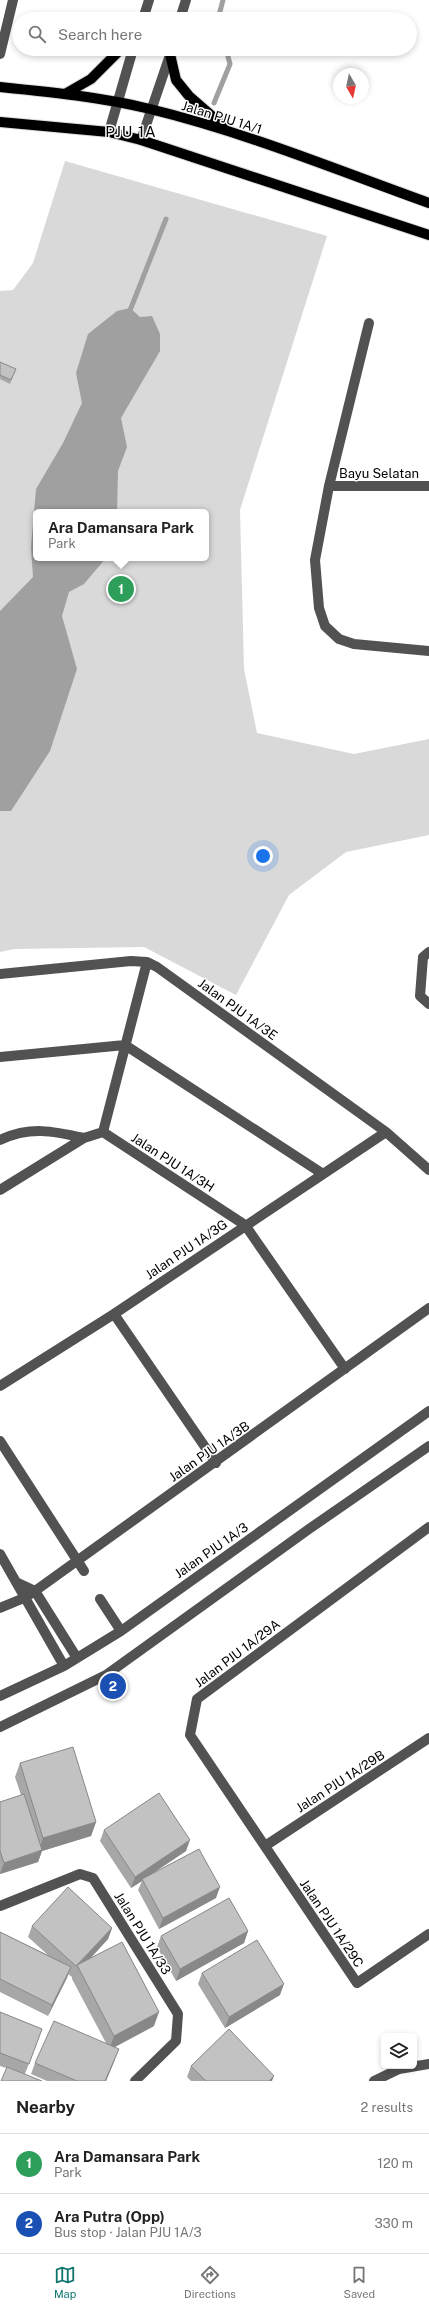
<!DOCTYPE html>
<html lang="en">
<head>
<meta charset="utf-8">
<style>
  :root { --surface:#fff; --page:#f2f2f2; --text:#222; --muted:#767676; --line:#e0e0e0; --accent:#0f766e }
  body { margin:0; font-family:"Public Sans",sans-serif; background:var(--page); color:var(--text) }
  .controls { position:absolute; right:12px; bottom:12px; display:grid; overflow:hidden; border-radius:6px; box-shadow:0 2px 6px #0003 }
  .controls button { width:36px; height:36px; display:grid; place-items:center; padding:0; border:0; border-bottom:1px solid var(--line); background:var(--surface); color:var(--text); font:20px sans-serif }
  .compass { position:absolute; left:333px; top:68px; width:36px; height:36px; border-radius:50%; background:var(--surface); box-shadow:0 2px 6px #0003; rotate:171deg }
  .you { position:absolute; left:263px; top:856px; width:14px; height:14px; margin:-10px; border:3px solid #fff; border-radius:50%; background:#1a73e8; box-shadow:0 0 0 6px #1a73e833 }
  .badge { display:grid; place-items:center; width:26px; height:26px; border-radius:50%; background:var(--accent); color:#fff; font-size:13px; font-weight:700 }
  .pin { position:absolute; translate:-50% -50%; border:2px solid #fff; box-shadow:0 1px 4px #0006 }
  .popup { position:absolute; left:33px; top:509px; width:176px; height:52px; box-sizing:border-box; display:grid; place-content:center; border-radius:6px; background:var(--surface); filter:drop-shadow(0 1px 3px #0005); font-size:13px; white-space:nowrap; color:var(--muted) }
  .popup b { font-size:15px; color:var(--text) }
  .popup::after { content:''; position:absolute; left:50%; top:100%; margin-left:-8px; border:8px solid transparent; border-top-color:var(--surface) }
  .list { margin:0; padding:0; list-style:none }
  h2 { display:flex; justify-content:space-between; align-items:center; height:52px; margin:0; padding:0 16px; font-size:17px }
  h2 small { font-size:13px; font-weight:400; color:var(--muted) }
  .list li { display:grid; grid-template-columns:26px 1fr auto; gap:12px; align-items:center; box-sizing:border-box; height:60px; padding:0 16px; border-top:1px solid var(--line) }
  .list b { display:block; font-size:15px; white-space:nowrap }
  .list p { margin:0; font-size:13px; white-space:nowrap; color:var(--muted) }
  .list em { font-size:13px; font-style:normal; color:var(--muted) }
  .icon { flex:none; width:22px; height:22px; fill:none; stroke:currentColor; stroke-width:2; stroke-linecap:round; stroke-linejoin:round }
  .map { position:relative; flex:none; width:429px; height:2081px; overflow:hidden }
  .search { position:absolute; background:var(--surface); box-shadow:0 2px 6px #0003; left:12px; right:12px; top:12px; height:44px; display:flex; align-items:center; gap:10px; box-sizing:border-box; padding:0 14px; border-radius:22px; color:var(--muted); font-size:15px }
  .sheet { height:172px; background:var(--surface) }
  nav { display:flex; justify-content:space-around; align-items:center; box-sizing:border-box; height:56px; border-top:1px solid var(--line); background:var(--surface); font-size:11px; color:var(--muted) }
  nav a { display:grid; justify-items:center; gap:2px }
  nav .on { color:var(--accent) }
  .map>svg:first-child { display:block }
</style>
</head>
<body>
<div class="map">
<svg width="429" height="2081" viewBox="0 0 429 2081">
  <rect width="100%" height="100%" fill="#fff"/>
  <!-- green -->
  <path fill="#d9d9d9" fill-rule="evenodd" d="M 65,161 L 327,236 L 240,510 L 244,669 L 257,733 L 354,754 L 429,739 L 429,835 L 346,852 L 289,895 L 236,995 L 144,947 L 14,949 L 0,952 L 0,291 L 13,290 L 33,263 ZM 36,512 L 206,512 L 206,558 L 36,558 Z"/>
  <!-- water -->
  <path fill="#a0a0a0" d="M 130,308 L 140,317 L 152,316 L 160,334 L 160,351 L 121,418 L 127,447 L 118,471 L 117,512 L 36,512 L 36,558 L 106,558 L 84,584 L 69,592 L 62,616 L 77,669 L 50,751 L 11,811 L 0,811 L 0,611 L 33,577 L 31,547 L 36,489 L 63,443 L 82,403 L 76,373 L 88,334 L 117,311 Z"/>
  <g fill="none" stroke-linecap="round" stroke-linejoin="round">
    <!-- stream -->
    <path stroke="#a0a0a0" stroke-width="5" d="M 218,19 L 223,0
      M 214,103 L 230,64 L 226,49
      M 129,313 L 166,219"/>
    <defs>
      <path id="major" d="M 170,54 L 176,80 L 189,96 L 227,129
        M 0,87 C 50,92 101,97 150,109 C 245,132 337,170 429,203
        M 65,94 L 91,79 L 121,49
        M 0,122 L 109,132 L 141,140 L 429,235"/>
    </defs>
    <!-- major casing -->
    <use href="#major" stroke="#dbdbdb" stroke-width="12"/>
    <!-- minor -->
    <path stroke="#525252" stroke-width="10" d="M 143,19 L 149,0
      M 180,19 L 186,0
      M 0,54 L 13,0
      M 109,132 L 133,49
      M 141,140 L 172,49
      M 369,323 L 329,486 L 315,560 L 319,608 L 325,626 L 339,639 L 354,644 L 429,651
      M 329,486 L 429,486
      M 429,952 L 423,957 L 420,996 L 429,1004
      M 0,974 L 131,961 L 147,962 L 157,967 L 386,1132 L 429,1170
      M 0,1057 L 125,1045 L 323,1174
      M 103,1132 L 147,962
      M 0,1140 C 30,1126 53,1131 84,1138
      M 0,1190 L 84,1138 L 103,1132 L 245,1225 L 345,1369
      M 114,1314 L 216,1463
      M 0,1386 L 114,1314 L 386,1132
      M 0,1441 L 84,1571
      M 429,1527 L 197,1699 L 190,1735 L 357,1983 L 429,1934
      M 0,1554 L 64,1666
      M 18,1583 L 35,1591 L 77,1658
      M 100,1599 L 121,1631
      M 0,1608 L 24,1598 L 35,1591 L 429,1308
      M 0,1696 L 64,1666 L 121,1631 L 429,1411
      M 0,1727 L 106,1675 L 309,1529 L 429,1446
      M 265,1846 L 429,1738
      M 0,1906 L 80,1874 L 93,1878 L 178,2014 L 176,2041 L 135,2081
      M 374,2081 L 399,2069 L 429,2064"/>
    <!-- major -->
    <use href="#major" stroke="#000" stroke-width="10"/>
  </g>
  <!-- wall -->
  <path fill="#a7a7a7" d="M 0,362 L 14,373 L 10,384 L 0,379 Z
    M 20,1763 L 96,1822 L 91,1836 L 42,1851 L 38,1862 L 0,1874 L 0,1802 L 21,1795 L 15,1777 Z
    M 104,1830 L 186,1851 L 151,1874 L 216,1898 L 159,1929 L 138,1890 L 142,1881 L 131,1888 L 100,1841 Z
    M 32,1926 L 112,1928 L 108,1939 L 91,1958 L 154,2026 L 115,2047 L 115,2060 L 106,2081 L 47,2081 L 31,2074 L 35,2063 L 106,2043 L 72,1979 L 72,1977 L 68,1974 L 48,2016 L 0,1992 L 0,1932 L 48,1955 L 28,1937 Z
    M 248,1931 L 244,1943 L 176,1981 L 157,1947 L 161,1936 Z
    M 202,1973 L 280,1995 L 225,2028 L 198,1984 Z
    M 0,2012 L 42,2029 L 25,2074 L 0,2066 Z
    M 191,2066 L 272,2081 L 191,2081 L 187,2077 Z"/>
  <!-- shaded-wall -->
  <path fill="#888" d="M 96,1822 L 91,1836 L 42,1851 L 38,1862 L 0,1874 L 4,1863 L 38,1852 L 43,1838 Z
    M 190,1840 L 186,1851 L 143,1880 L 142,1879 L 142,1881 L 131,1888 L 135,1877 Z
    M 220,1887 L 216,1898 L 159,1929 L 163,1918 Z
    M 112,1928 L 108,1939 L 79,1970 L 77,1966 Z
    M 248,1931 L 244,1943 L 176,1981 L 180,1969 Z
    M 71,1967 L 67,1978 L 48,2016 L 52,2005 Z
    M 284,1984 L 280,1995 L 225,2028 L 229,2017 Z
    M 159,2012 L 154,2026 L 109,2050 L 114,2036 Z
    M 119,2049 L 106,2081 L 105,2081 Z
    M 274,2076 L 272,2081 L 269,2081 Z"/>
  <!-- building -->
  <path fill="#c2c2c2" stroke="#888" d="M 0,362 L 16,369 L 11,380 L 0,375 Z
    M 73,1747 L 96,1822 L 43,1838 L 20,1763 Z
    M 159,1793 L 190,1840 L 135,1877 L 104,1830 Z
    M 24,1794 L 42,1850 L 4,1863 L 0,1851 L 0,1802 Z
    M 199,1849 L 220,1887 L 163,1918 L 142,1879 Z
    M 68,1887 L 112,1928 L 76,1966 L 32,1926 Z
    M 229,1898 L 248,1931 L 180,1969 L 161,1936 Z
    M 0,1932 L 71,1967 L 52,2005 L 0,1979 Z
    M 257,1940 L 284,1984 L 229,2017 L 202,1973 Z
    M 122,1942 L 159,2012 L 114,2036 L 77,1965 Z
    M 0,2012 L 42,2029 L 29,2064 L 0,2053 Z
    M 54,2021 L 119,2049 L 105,2081 L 77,2081 L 35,2063 Z
    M 229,2029 L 274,2076 L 269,2081 L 206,2081 L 191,2066 Z
    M 7,2067 L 42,2081 L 1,2081 Z"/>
  <g text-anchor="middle" stroke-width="3" stroke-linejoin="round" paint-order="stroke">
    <!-- street labels -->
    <g font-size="13" fill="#000" stroke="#fff">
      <text transform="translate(222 117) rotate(17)" y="5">Jalan PJU 1A/1</text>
      <text x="379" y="478">Bayu Selatan</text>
      <text transform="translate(238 1009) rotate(36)" y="5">Jalan PJU 1A/3E</text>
      <text transform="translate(173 1162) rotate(33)" y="5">Jalan PJU 1A/3H</text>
      <text transform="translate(186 1249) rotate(-34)" y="5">Jalan PJU 1A/3G</text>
      <text transform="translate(209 1451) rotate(-35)" y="5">Jalan PJU 1A/3B</text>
      <text transform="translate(211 1550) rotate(-35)" y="5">Jalan PJU 1A/3</text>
      <text transform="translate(237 1653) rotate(-37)" y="5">Jalan PJU 1A/29A</text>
      <text transform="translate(340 1781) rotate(-33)" y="5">Jalan PJU 1A/29B</text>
      <text transform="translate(332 1923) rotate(56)" y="5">Jalan PJU 1A/29C</text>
      <text transform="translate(143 1933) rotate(58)" y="5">Jalan PJU 1A/33</text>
    </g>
    <!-- quarter labels -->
    <g font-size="15" letter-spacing="1" fill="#000" stroke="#fff">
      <text x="131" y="137">PJU 1A</text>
    </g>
  </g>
</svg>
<div class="controls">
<button><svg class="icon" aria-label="layers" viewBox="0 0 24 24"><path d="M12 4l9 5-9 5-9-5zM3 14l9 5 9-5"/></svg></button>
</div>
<svg class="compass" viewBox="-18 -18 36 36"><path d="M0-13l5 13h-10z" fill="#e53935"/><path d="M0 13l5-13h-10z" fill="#767676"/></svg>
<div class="you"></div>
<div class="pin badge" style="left:121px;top:589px;background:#2e9e5b">1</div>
<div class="popup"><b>Ara Damansara Park</b>Park</div>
<div class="pin badge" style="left:113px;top:1686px;background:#1a4fb4">2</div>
<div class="search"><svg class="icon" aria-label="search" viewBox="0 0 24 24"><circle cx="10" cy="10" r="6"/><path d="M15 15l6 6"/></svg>Search here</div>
</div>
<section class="sheet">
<h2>Nearby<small>2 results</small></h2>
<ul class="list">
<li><span class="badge" style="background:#2e9e5b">1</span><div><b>Ara Damansara Park</b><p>Park</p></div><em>120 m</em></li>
<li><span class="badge" style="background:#1a4fb4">2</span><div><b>Ara Putra (Opp)</b><p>Bus stop · Jalan PJU 1A/3</p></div><em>330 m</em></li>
</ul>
</section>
<nav>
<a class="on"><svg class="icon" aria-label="map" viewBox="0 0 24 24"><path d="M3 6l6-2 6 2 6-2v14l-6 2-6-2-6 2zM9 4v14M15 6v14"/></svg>Map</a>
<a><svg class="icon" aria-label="directions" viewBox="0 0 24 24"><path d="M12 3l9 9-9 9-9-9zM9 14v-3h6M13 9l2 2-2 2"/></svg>Directions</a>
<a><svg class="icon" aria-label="saved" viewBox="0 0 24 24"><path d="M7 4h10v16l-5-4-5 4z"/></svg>Saved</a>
</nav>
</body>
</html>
